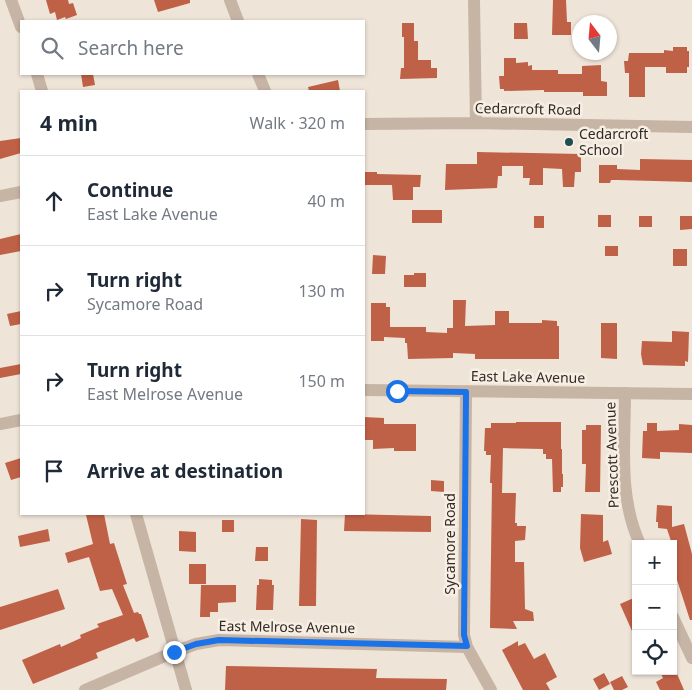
<!DOCTYPE html>
<html lang="en">
<head>
<meta charset="utf-8">
<style>
  :root { --surface:#fff; --page:#f2f2f3; --text:#1f2937; --muted:#747a83; --line:#e0e1e3 }
  body { margin:0; font-family:"Noto Sans",sans-serif; background:var(--page); color:var(--text) }
  .controls { position:absolute; right:15px; bottom:15px; display:grid; overflow:hidden; border-radius:0px; box-shadow:0 1px 4px #0004 }
  .controls button { width:45px; height:45px; display:grid; place-items:center; padding:0; border:0; border-bottom:1px solid var(--line); background:var(--surface); color:var(--text); font:25px sans-serif }
  .compass { position:absolute; left:572px; top:15px; width:45px; height:45px; border-radius:50%; background:var(--surface); box-shadow:0 1px 4px #0004; rotate:344deg }
  .stop { position:absolute; width:15px; height:15px; margin:-11px; border:4px solid #1a73e8; border-radius:50%; background:#fff }
  .stop.end { background:#1a73e8; border-color:#fff; box-shadow:0 1px 5px #0008 }
  .list { margin:0; padding:0; list-style:none }
  h2 { display:flex; justify-content:space-between; align-items:center; height:65px; margin:0; padding:0 20px; font-size:21px }
  h2 small { font-size:16px; font-weight:400; color:var(--muted) }
  .list li { display:grid; grid-template-columns:32px 1fr auto; gap:15px; align-items:center; box-sizing:border-box; height:90px; padding:0 20px; border-top:1px solid var(--line) }
  .list b { display:block; font-size:19px; white-space:nowrap }
  .list p { margin:0; font-size:16px; white-space:nowrap; color:var(--muted) }
  .list em { font-size:16px; font-style:normal; color:var(--muted) }
  .icon { flex:none; width:28px; height:28px; fill:none; stroke:currentColor; stroke-width:2; stroke-linecap:round; stroke-linejoin:round }
  .map { position:relative; flex:none; width:692px; height:690px; overflow:hidden }
  .search { position:absolute; background:var(--surface); box-shadow:0 1px 4px #0004; left:20px; top:20px; width:345px; height:55px; display:flex; align-items:center; gap:12px; box-sizing:border-box; padding:0 18px; border-radius:0px; color:var(--muted); font-size:19px }
  .panel { position:absolute; background:var(--surface); box-shadow:0 1px 4px #0004; left:20px; top:90px; width:345px; height:425px; border-radius:0px }
  .map>svg:first-child { display:block }
</style>
</head>
<body>
<div class="map">
<svg width="692" height="690" viewBox="0 0 692 690">
  <rect width="100%" height="100%" fill="#efe4d8"/>
  <!-- building -->
  <path fill="#bf6146" d="M 46,0 L 68,0 L 69,4 L 73,3 L 77,15 L 66,19 L 65,17 L 57,20 L 55,12 L 50,14 Z
    M 154,0 L 190,0 L 190,3 L 158,12 Z
    M 553,0 L 566,0 L 567,22 L 571,22 L 571,35 L 552,35 Z
    M 402,23 L 414,23 L 414,41 L 418,41 L 418,60 L 431,60 L 431,68 L 437,68 L 437,78 L 400,79 L 401,68 L 404,68 L 404,37 L 402,37 Z
    M 514,23 L 527,23 L 528,39 L 514,39 Z
    M 673,47 L 687,47 L 687,51 L 689,51 L 689,67 L 687,67 L 687,73 L 666,73 L 666,67 L 645,67 L 645,97 L 629,97 L 629,73 L 625,73 L 624,61 L 628,61 L 629,53 L 664,53 L 664,50 L 673,51 Z
    M 504,58 L 516,58 L 516,63 L 528,62 L 528,66 L 532,65 L 532,70 L 558,70 L 558,74 L 582,74 L 582,66 L 601,65 L 601,81 L 607,82 L 607,96 L 583,96 L 583,92 L 544,92 L 544,90 L 504,91 L 504,89 L 500,89 L 499,76 L 504,76 Z
    M 81,74 L 93,74 L 95,85 L 83,87 Z
    M 338,80 L 340,91 L 309,91 L 308,87 Z
    M 21,138 L 21,153 L 0,159 L 0,141 Z
    M 477,152 L 581,154 L 581,172 L 575,172 L 574,187 L 563,187 L 562,169 L 543,168 L 543,185 L 529,185 L 530,178 L 523,178 L 523,166 L 502,166 L 502,176 L 498,176 L 497,188 L 445,190 L 446,164 L 477,164 Z
    M 640,159 L 692,160 L 692,182 L 617,180 L 611,180 L 610,183 L 599,183 L 599,165 L 617,165 L 617,169 L 640,170 Z
    M 364,172 L 377,172 L 377,174 L 421,175 L 420,187 L 413,187 L 413,200 L 393,200 L 392,185 L 364,185 Z
    M 412,210 L 442,210 L 442,223 L 412,223 Z
    M 598,215 L 611,215 L 611,227 L 598,227 Z
    M 534,216 L 544,216 L 544,228 L 534,228 Z
    M 639,216 L 652,216 L 652,227 L 639,227 Z
    M 680,216 L 692,216 L 692,229 L 680,230 Z
    M 21,234 L 21,251 L 0,255 L 0,239 Z
    M 605,246 L 618,246 L 618,256 L 605,256 Z
    M 673,249 L 687,249 L 687,266 L 673,266 Z
    M 373,255 L 386,256 L 385,274 L 372,274 Z
    M 414,273 L 426,273 L 426,287 L 404,287 L 404,275 L 414,275 Z
    M 453,300 L 466,300 L 465,326 L 495,325 L 495,311 L 509,311 L 509,323 L 542,323 L 542,320 L 557,321 L 557,326 L 559,326 L 559,359 L 475,359 L 475,354 L 453,353 L 453,358 L 408,359 L 407,343 L 405,343 L 405,338 L 384,337 L 384,341 L 371,341 L 371,303 L 386,303 L 386,307 L 390,307 L 390,327 L 426,327 L 426,332 L 447,333 L 447,328 L 453,328 Z
    M 21,311 L 21,324 L 10,326 L 7,314 Z
    M 601,323 L 617,323 L 617,359 L 601,358 Z
    M 672,331 L 689,332 L 688,362 L 685,361 L 685,366 L 643,365 L 641,354 L 642,341 L 672,342 Z
    M 21,364 L 21,374 L 0,378 L 0,368 Z
    M 364,417 L 384,418 L 384,424 L 416,424 L 416,451 L 394,451 L 394,448 L 373,449 L 373,440 L 364,440 Z
    M 516,422 L 561,422 L 561,449 L 562,449 L 562,474 L 563,474 L 563,487 L 561,487 L 561,492 L 553,492 L 552,459 L 546,459 L 546,454 L 543,454 L 543,449 L 503,448 L 502,493 L 516,493 L 515,523 L 517,523 L 517,526 L 526,526 L 525,540 L 515,541 L 515,562 L 524,562 L 525,609 L 533,612 L 534,621 L 513,621 L 517,629 L 490,628 L 492,483 L 490,483 L 491,455 L 486,455 L 486,451 L 484,451 L 485,428 L 491,428 L 491,423 L 516,423 Z
    M 647,423 L 657,423 L 657,431 L 679,430 L 679,424 L 692,425 L 692,453 L 660,452 L 660,459 L 642,458 L 643,431 L 647,431 Z
    M 586,425 L 601,425 L 600,492 L 585,492 L 586,464 L 582,464 L 582,430 L 586,430 Z
    M 21,458 L 21,477 L 11,480 L 5,463 Z
    M 431,480 L 444,481 L 444,492 L 431,491 Z
    M 657,505 L 672,506 L 672,527 L 684,524 L 692,554 L 692,620 L 690,620 L 677,580 L 673,582 L 673,544 L 672,544 L 667,529 L 658,528 L 658,522 L 656,522 Z
    M 93,514 L 104,514 L 110,544 L 114,543 L 127,584 L 123,585 L 134,613 L 138,612 L 139,614 L 141,614 L 149,637 L 136,642 L 134,638 L 96,653 L 98,658 L 33,684 L 22,660 L 60,644 L 61,647 L 81,638 L 80,635 L 99,627 L 97,624 L 123,615 L 112,589 L 100,591 L 89,557 L 68,563 L 65,553 L 93,544 L 86,515 Z
    M 345,514 L 431,516 L 431,532 L 344,531 Z
    M 581,514 L 603,515 L 603,542 L 608,540 L 612,554 L 584,562 L 580,548 Z
    M 301,519 L 317,520 L 316,606 L 299,606 Z
    M 222,520 L 234,520 L 234,532 L 222,532 Z
    M 48,529 L 50,541 L 20,547 L 18,536 Z
    M 179,531 L 196,532 L 196,552 L 179,551 Z
    M 256,547 L 268,547 L 268,561 L 255,561 Z
    M 189,564 L 206,564 L 206,584 L 189,584 Z
    M 259,579 L 272,580 L 272,585 L 274,585 L 273,610 L 256,610 L 257,585 L 259,585 Z
    M 201,585 L 236,585 L 236,602 L 218,603 L 218,612 L 210,612 L 210,617 L 200,617 Z
    M 58,589 L 65,609 L 0,630 L 0,607 Z
    M 636,597 L 636,640 L 620,604 Z
    M 518,641 L 518,646 L 525,643 L 534,659 L 545,653 L 557,677 L 546,683 L 550,690 L 523,690 L 502,650 Z
    M 226,666 L 377,669 L 376,678 L 447,679 L 446,690 L 225,690 Z
    M 675,669 L 684,690 L 660,690 L 656,682 L 663,678 L 661,674 L 667,671 L 673,671 Z
    M 604,673 L 610,684 L 599,690 L 593,679 Z
    M 622,676 L 628,687 L 622,690 L 614,690 L 610,682 Z"/>
  <g fill="none" stroke-linecap="round" stroke-linejoin="round">
    <!-- minor -->
    <path stroke="#c6b4a5" stroke-width="12" d="M 11,0 L 21,27
      M 230,0 L 238,21
      M 474,0 L 476,123
      M 37,74 L 42,91
      M 258,74 L 265,91
      M 364,124 L 476,123 L 692,127
      M 0,196 L 21,192
      M 466,392 L 464,635 L 467,647 L 491,690
      M 625,393 C 625,444 618,497 640,544
      M 136,514 L 186,690
      M 673,617 L 692,658
      M 85,690 L 174,652 L 196,644 L 219,640 L 467,647"/>
    <!-- tertiary -->
    <path stroke="#c6b4a5" stroke-width="12" d="M 364,390 L 692,394
      M 0,424 L 21,420"/>
  </g>
  <g fill="none" stroke-linecap="round" stroke-linejoin="round">
    <!-- route -->
    <path stroke="#1a73e8" stroke-width="6" d="M 174,652 L 196,644 L 219,640 L 467,646 L 464,635 L 466,392 L 397,391"/>
  </g>
  <!-- markers -->
  <circle fill="#1e4f51" stroke="#f7eee4" stroke-width="2" cx="569" cy="142" r="5"/>
  <g text-anchor="middle" stroke-width="5" stroke-linejoin="round" paint-order="stroke">
    <!-- street labels -->
    <g font-size="14" fill="#322a26" stroke="#f7eee4">
      <text transform="translate(528 109) rotate(1)" y="5">Cedarcroft Road</text>
      <text transform="translate(528 377) rotate(1)" y="5">East Lake Avenue</text>
      <text transform="translate(612 455) rotate(-92)" y="5">Prescott Avenue</text>
      <text transform="translate(450 544) rotate(-90)" y="5">Sycamore Road</text>
      <text transform="translate(287 627) rotate(1)" y="5">East Melrose Avenue</text>
    </g>
    <!-- poi labels -->
    <g font-size="14" fill="#322a26" stroke="#f7eee4" text-anchor="start">
      <text x="579" y="139">Cedarcroft<tspan x="579" dy="16">School</tspan></text>
    </g>
  </g>
</svg>
<div class="controls">
<button>+</button>
<button>−</button>
<button><svg class="icon" aria-label="locate" viewBox="0 0 24 24"><circle cx="12" cy="12" r="6"/><path d="M12 2v4M12 18v4M2 12h4M18 12h4"/></svg></button>
</div>
<svg class="compass" viewBox="-18 -18 36 36"><path d="M0-13l5 13h-10z" fill="#e53935"/><path d="M0 13l5-13h-10z" fill="#747a83"/></svg>
<div class="stop" style="left:397px;top:391px"></div>
<div class="stop end" style="left:174px;top:652px"></div>
<div class="search"><svg class="icon" aria-label="search" viewBox="0 0 24 24"><circle cx="10" cy="10" r="6"/><path d="M15 15l6 6"/></svg>Search here</div>
<section class="panel">
<h2>4 min<small>Walk · 320 m</small></h2>
<ul class="list">
<li><svg class="icon" aria-label="ahead" viewBox="0 0 24 24"><path d="M12 20V5M6 11l6-6 6 6"/></svg><div><b>Continue</b><p>East Lake Avenue</p></div><em>40 m</em></li>
<li><svg class="icon" aria-label="right" viewBox="0 0 24 24"><path d="M7 20v-9h11M14 6l5 5-5 5"/></svg><div><b>Turn right</b><p>Sycamore Road</p></div><em>130 m</em></li>
<li><svg class="icon" aria-label="right" viewBox="0 0 24 24"><path d="M7 20v-9h11M14 6l5 5-5 5"/></svg><div><b>Turn right</b><p>East Melrose Avenue</p></div><em>150 m</em></li>
<li><svg class="icon" aria-label="arrive" viewBox="0 0 24 24"><path d="M6 21V4h12l-3 4 3 4H6"/></svg><div><b>Arrive at destination</b></div></li>
</ul>
</section>
</div>
</body>
</html>
